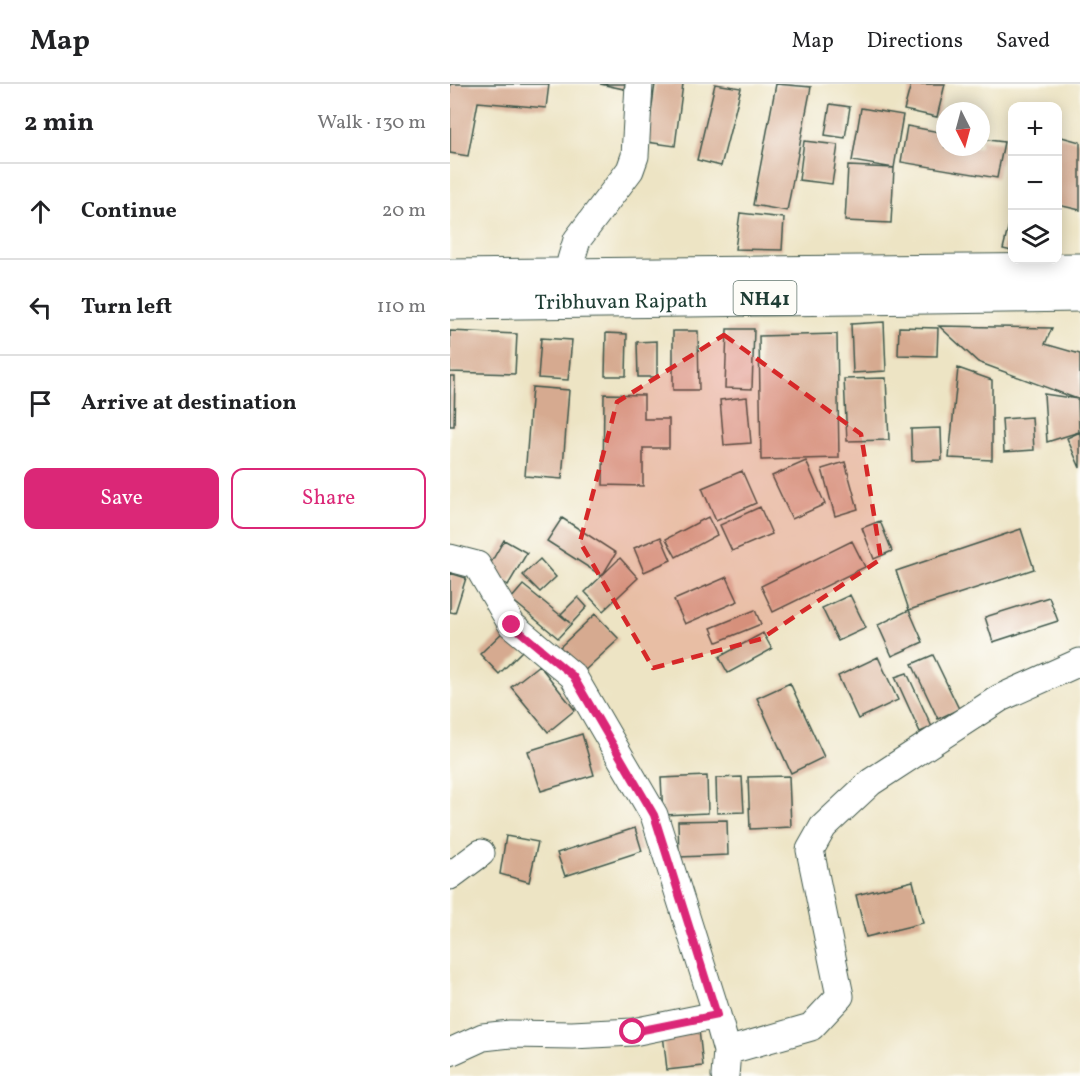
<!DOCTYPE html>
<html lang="en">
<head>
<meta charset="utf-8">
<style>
  :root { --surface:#fff; --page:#f6f6f6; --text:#202124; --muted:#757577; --line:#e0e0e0; --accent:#db2777 }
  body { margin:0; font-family:Vollkorn,serif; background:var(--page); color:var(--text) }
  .controls { position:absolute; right:18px; top:18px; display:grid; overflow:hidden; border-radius:12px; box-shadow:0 3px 15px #0003 }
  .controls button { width:54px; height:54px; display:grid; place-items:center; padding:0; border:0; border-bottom:2px solid var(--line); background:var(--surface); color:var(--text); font:30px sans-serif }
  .compass { position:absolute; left:486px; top:18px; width:54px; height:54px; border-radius:50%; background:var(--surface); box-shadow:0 3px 15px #0003; rotate:174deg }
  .stop { position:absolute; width:18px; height:18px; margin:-14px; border:4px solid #db2777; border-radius:50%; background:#fff }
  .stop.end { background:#db2777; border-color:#fff; box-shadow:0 2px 6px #0008 }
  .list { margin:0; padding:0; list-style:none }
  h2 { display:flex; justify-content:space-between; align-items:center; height:78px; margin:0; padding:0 24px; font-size:26px }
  h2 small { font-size:20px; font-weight:400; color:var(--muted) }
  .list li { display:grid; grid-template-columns:39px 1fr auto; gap:18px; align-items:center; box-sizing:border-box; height:96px; padding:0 24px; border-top:2px solid var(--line) }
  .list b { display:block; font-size:22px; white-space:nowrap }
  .list em { font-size:20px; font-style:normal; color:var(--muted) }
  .actions { display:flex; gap:12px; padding:18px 24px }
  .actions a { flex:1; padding:14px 0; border:2px solid var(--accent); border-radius:12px; text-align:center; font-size:21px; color:var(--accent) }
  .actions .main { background:var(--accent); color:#fff }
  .icon { flex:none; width:33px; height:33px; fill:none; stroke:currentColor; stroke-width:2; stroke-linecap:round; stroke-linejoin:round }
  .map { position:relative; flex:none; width:630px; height:992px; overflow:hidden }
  header { display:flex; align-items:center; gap:36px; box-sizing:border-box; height:84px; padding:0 30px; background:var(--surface); border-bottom:2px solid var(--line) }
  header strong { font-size:28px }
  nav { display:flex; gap:33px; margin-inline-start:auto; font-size:21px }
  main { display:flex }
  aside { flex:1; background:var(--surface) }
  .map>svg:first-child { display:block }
</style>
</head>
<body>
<header>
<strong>Map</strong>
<nav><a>Map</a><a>Directions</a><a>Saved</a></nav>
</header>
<main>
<aside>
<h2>2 min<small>Walk · 130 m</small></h2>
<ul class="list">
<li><svg class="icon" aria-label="ahead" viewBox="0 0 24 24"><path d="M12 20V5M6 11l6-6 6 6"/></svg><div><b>Continue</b></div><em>20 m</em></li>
<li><svg class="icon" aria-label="left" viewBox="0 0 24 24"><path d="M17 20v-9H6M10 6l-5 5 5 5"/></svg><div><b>Turn left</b></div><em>110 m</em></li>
<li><svg class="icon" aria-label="arrive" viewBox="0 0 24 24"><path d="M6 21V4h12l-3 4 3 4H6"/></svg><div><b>Arrive at destination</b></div></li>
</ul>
<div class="actions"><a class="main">Save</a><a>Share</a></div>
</aside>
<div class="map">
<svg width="630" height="992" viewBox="0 0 630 992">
  <rect width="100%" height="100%" fill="#fdfcf7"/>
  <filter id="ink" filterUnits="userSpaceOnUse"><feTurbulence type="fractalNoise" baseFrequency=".0167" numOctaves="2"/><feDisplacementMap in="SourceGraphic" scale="12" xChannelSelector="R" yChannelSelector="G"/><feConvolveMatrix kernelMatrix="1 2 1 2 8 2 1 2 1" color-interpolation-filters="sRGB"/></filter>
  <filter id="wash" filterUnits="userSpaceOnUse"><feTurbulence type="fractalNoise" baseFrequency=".008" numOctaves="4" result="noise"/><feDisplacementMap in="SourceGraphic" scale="24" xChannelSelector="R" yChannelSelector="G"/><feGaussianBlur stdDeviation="1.35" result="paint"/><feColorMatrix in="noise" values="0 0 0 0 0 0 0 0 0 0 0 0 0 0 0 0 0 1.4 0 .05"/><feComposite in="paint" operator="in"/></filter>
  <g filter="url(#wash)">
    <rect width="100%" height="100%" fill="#ede4c4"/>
    <g id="blocks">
      <!-- building -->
      <path fill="#d6aa90" d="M 0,0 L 99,0 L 96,24 L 28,18 L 18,72 L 0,69 Z
        M 150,0 L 175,0 L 174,5 Z
        M 205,0 L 233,0 L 225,62 L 197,58 Z
        M 265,0 L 291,4 L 271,82 L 247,76 Z
        M 326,0 L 361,3 L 337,127 L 303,121 Z
        M 461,0 L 495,0 L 487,33 L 454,26 Z
        M 380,20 L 400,23 L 395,54 L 375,51 Z
        M 411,24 L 453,31 L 444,84 L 402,77 Z
        M 457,42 L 495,49 L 495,63 L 531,63 L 531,55 L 554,58 L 547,94 L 451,78 Z
        M 608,52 L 630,58 L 630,126 L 608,121 Z
        M 354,57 L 388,61 L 382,100 L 349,96 Z
        M 398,82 L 444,84 L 441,139 L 395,137 Z
        M 562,128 L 562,167 L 553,165 Z
        M 290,129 L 334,134 L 332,166 L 285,165 Z
        M 434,238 L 436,287 L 403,289 L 401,240 Z
        M 489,242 L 602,244 L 595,260 L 630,270 L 630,316 L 528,278 Z
        M 449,243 L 488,244 L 487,272 L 448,271 Z
        M 277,245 L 304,245 L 302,305 L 275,304 Z
        M 0,247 L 67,250 L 65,290 L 0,288 Z
        M 223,247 L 248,247 L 249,306 L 223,306 Z
        M 156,249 L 177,250 L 176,292 L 155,292 Z
        M 387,250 L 389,374 L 311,376 L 309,252 Z
        M 91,254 L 122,256 L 118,296 L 88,294 Z
        M 207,257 L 207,293 L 188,293 L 187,258 Z
        M 508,284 L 542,296 L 542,376 L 499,374 Z
        M 0,292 L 5,292 L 4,342 L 0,342 Z
        M 436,294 L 439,356 L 397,357 L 394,295 Z
        M 82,303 L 119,306 L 112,395 L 75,392 Z
        M 154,310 L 194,311 L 194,335 L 219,335 L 219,364 L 193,364 L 193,402 L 153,401 Z
        M 594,310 L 628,315 L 629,348 L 597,358 Z
        M 297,313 L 301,359 L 274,361 L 270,316 Z
        M 582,333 L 584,366 L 554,368 L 552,335 Z
        M 491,344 L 492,376 L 462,377 L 461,345 Z
        M 630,348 L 630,384 L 617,354 Z
        M 356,377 L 375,420 L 342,435 L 322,392 Z
        M 395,378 L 408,425 L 385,432 L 372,385 Z
        M 292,387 L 306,419 L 266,437 L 252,404 Z
        M 310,423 L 322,450 L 282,467 L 270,441 Z
        M 258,433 L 267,451 L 226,473 L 216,455 Z
        M 112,434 L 166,469 L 152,492 L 97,457 Z
        M 430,437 L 442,467 L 424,475 L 412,444 Z
        M 571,445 L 584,485 L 459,526 L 446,487 Z
        M 211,453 L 221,476 L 194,488 L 184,464 Z
        M 54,456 L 77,469 L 58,501 L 35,489 Z
        M 402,457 L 415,483 L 323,528 L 311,502 Z
        M 170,474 L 188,494 L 153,527 L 135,508 Z
        M 90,475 L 106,493 L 90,508 L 73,491 Z
        M 0,489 L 16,494 L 5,529 L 0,528 Z
        M 277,493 L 288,517 L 235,540 L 224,516 Z
        M 73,501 L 120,539 L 111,530 L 128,513 L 137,523 L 108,554 L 61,515 Z
        M 400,511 L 416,544 L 388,557 L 372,524 Z
        M 599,513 L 608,537 L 543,558 L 535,533 Z
        M 305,526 L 311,540 L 267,558 L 261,544 Z
        M 459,526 L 473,558 L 442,572 L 428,541 Z
        M 145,530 L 169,555 L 133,588 L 110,563 Z
        M 56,545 L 75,564 L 49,590 L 30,570 Z
        M 313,549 L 322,565 L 278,589 L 269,573 Z
        M 483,571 L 509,625 L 488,635 L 462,580 Z
        M 428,573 L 448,616 L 408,635 L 388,592 Z
        M 89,581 L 125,626 L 98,648 L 61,603 Z
        M 457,589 L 482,643 L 470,648 L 445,593 Z
        M 340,599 L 374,673 L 341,689 L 307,614 Z
        M 132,650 L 144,691 L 91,707 L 78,667 Z
        M 257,692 L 258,729 L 213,731 L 211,694 Z
        M 339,692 L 341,743 L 300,745 L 298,693 Z
        M 292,693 L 294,728 L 267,729 L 266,694 Z
        M 277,736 L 278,771 L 229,773 L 228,737 Z
        M 185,744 L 192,767 L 115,792 L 107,769 Z
        M 56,752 L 88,758 L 79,798 L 50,790 Z
        M 463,797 L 473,839 L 416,853 L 406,811 Z
        M 249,946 L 253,982 L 217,986 L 213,950 Z"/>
    </g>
  </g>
  <g filter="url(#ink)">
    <use href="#blocks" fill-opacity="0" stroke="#3e564a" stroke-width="1.5"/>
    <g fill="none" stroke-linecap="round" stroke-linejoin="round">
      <defs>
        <path id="street" d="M 117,210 L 121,176 L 127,156 L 180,86 L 185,72 L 189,0
          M 0,474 L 27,481 L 62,541 L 123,592 L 204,731 L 267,931 L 277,967 L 275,992
          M 0,792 L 31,769
          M 277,967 L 361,943 L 390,912 L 360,766 L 373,743 L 421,698 L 550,614 L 630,578
          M 0,968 L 33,953 L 60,950 L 122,951 L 183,948 L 267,931"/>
        <g id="highway">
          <path d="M 0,192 L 630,186"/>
          <path id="s1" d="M 0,219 L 630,211"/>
        </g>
      </defs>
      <!-- street casing -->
      <use href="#street" stroke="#3e564a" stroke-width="29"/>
      <!-- highway casing -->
      <use href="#highway" stroke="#3e564a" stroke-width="35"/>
      <!-- street -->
      <use href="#street" stroke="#fff" stroke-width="27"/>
      <!-- highway -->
      <use href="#highway" stroke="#fff" stroke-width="33"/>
    </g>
  </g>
  <g fill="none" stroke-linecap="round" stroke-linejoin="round" filter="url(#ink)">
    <!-- route -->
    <path stroke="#db2777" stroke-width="8" d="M 62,541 L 123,592 L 204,731 L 267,931 L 183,948"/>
  </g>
  <!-- marked area -->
  <path fill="#d62828" fill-opacity="0.2" stroke="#d62828" stroke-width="4.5" stroke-dasharray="12 8" stroke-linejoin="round" d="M 274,251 L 411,350 L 431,475 L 311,555 L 203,584 L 130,458 L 167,318 Z"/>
  <g text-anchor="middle" stroke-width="4.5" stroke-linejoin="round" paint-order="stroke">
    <!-- shield labels -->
    <rect fill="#fdfcf7" stroke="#62766e" stroke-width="1.5" x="283.5" y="197" width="63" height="34" rx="4.5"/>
    <g font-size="20" font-weight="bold" fill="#1f3d34">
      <text x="315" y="221">NH41</text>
    </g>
    <!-- street labels -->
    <g font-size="21" fill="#1f3d34" stroke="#fdfcf7">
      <text dy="7" stroke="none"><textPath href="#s1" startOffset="171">Tribhuvan Rajpath</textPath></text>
    </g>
  </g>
</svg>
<div class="controls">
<button>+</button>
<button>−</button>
<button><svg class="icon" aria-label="layers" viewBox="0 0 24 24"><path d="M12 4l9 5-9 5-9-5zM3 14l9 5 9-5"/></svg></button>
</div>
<svg class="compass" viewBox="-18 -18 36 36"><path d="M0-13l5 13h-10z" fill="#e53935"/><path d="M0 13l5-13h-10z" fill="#757577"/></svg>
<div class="stop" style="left:183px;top:948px"></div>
<div class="stop end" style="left:62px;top:541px"></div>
</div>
</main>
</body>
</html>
